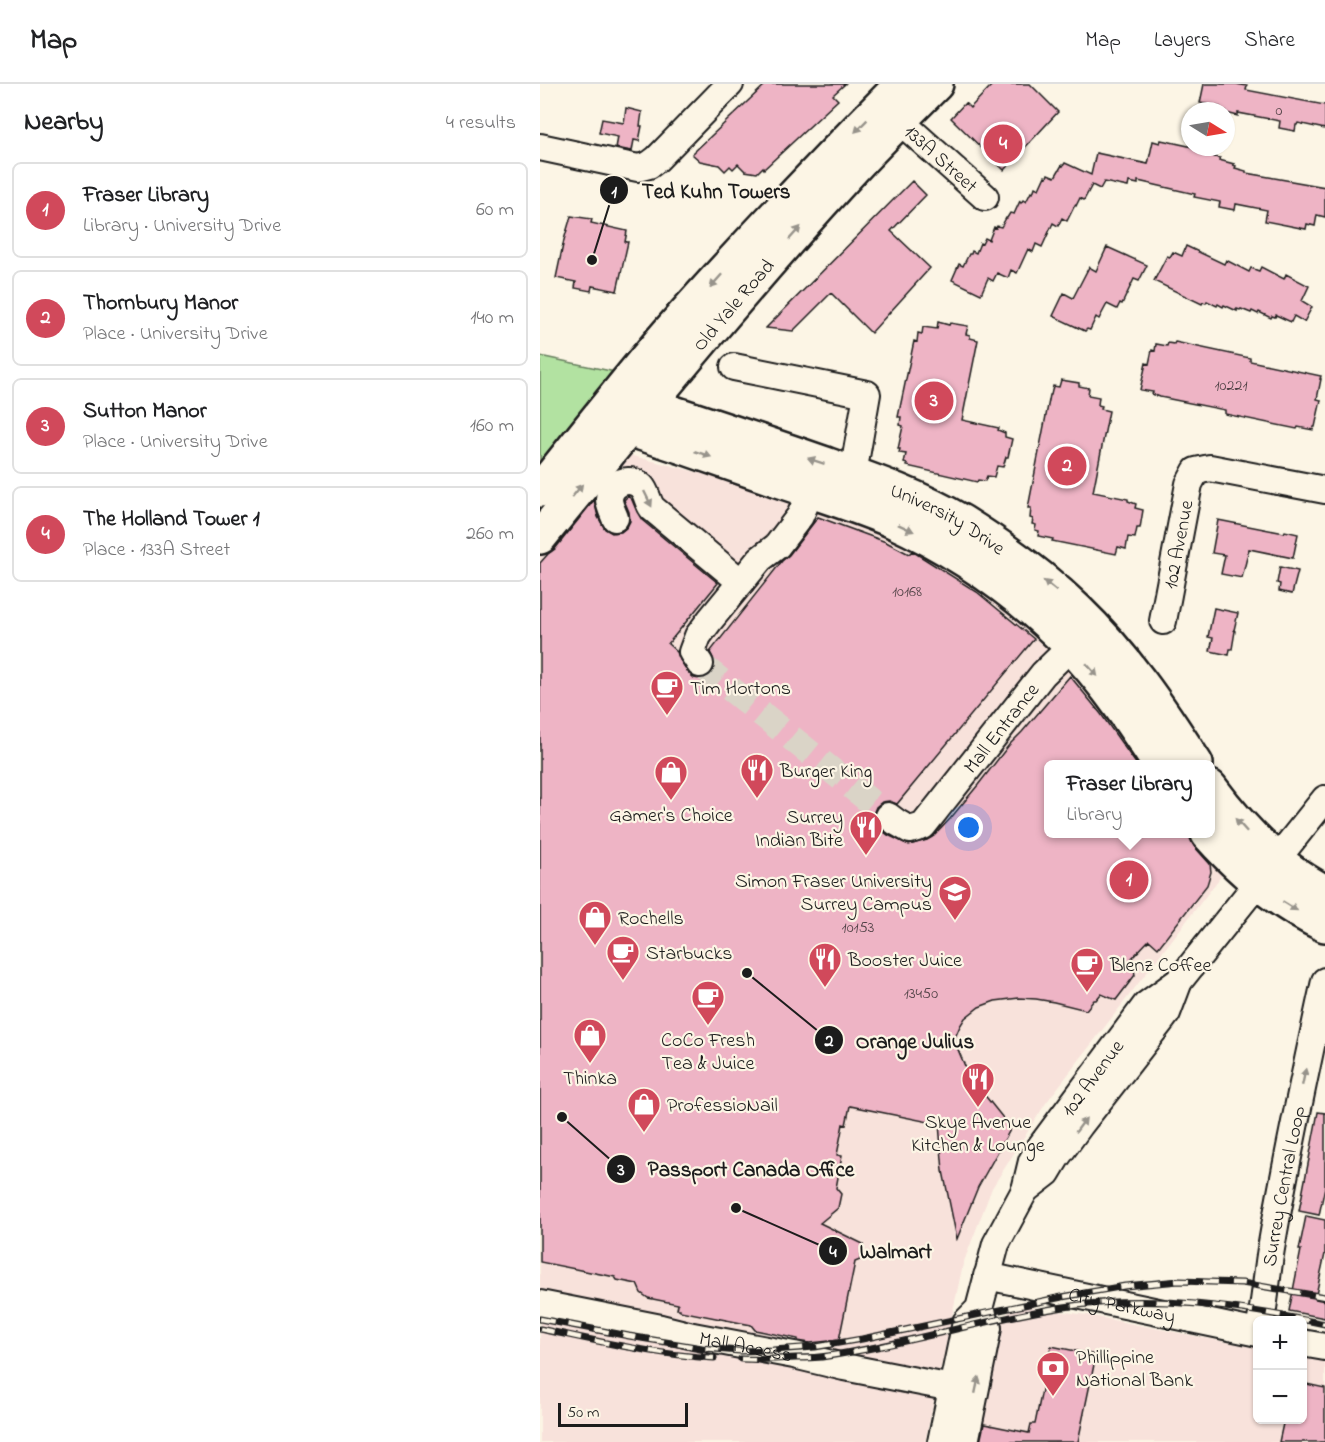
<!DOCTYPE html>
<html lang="en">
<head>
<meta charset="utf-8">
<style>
  :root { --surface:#fff; --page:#f6f6f6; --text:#202124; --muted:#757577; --line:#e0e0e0; --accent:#d1495b }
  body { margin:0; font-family:"Indie Flower",sans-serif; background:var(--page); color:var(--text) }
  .controls { position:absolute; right:18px; bottom:18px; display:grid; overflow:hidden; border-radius:9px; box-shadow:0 2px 4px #0004 }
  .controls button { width:54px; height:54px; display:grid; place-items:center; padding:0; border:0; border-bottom:2px solid var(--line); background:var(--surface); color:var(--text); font:30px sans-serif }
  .compass { position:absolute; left:641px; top:18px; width:54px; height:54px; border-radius:50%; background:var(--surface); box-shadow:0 2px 4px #0004; rotate:101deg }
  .scale { position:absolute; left:18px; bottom:15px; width:130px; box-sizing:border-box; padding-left:6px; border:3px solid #1c1c1c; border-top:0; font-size:16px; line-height:21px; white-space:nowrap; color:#1c1c1c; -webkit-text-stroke:4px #fcf5e5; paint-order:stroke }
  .you { position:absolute; left:429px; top:744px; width:21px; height:21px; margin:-15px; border:4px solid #fff; border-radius:50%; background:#1a73e8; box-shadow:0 0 0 9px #1a73e833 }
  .badge { display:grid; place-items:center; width:39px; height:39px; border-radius:50%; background:var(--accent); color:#fff; font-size:20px; font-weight:700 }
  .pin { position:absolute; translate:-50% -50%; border:3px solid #fff; box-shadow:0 2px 6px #0006 }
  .popup { position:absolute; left:504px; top:676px; width:171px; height:78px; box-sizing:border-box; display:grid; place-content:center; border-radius:9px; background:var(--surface); filter:drop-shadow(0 2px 4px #0005); font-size:20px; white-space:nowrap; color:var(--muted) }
  .popup b { font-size:22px; color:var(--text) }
  .popup::after { content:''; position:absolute; left:50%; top:100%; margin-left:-12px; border:12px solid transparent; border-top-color:var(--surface) }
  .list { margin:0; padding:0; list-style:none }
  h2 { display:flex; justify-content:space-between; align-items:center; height:78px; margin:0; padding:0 24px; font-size:26px }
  h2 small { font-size:20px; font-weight:400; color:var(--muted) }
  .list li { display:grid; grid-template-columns:39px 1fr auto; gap:18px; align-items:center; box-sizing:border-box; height:96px; margin:0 12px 12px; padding:0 12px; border:2px solid var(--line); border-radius:9px }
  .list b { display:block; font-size:22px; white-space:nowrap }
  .list p { margin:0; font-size:20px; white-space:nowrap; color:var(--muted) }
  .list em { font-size:20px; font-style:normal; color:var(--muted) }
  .map { position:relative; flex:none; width:785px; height:1358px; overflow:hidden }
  header { display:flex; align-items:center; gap:36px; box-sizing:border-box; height:84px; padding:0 30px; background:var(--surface); border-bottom:2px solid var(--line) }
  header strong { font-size:28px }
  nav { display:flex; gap:33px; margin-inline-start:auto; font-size:21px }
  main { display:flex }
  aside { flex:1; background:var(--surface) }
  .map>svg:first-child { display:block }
</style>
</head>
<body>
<header>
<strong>Map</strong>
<nav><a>Map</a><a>Layers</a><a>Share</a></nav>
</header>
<main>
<aside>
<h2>Nearby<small>4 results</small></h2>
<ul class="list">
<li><span class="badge">1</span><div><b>Fraser Library</b><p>Library · University Drive</p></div><em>60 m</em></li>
<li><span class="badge">2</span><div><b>Thornbury Manor</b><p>Place · University Drive</p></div><em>140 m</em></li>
<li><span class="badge">3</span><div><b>Sutton Manor</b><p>Place · University Drive</p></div><em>160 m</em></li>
<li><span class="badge">4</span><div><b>The Holland Tower 1</b><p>Place · 133A Street</p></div><em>260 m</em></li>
</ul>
</aside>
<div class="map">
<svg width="785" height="1358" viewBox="0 0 785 1358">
  <rect width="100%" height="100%" fill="#fcf5e5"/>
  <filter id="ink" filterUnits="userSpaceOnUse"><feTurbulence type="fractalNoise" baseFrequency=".0167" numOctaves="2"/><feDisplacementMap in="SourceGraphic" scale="12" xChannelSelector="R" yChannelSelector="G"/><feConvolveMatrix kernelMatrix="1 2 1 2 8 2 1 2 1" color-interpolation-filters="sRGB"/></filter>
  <g filter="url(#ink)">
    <!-- built -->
    <path fill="#f8e2db" d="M 81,369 L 260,414 L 373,454 L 500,550 L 534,583 L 603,680 L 508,680 L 508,750 L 652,750 L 682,791 L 506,1019 L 452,1104 L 423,1180 L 385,1358 L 0,1358 L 0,467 Z
      M 474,1221 L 547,1231 L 717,1264 L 718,1336 L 762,1336 L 763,1272 L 785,1277 L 785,1358 L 434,1358 L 456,1245 Z"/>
    <!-- green -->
    <path fill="#b2e2a1" stroke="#677f5e" stroke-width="1.5" d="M 0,272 L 80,289 L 0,387 Z"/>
    <!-- building -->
    <path fill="#eeb4c5" stroke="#1c1c1c" stroke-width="1.5" d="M 226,0 L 305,0 L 293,11 L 298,16 L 224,85 L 223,83 L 217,89 L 205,87 L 198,80 L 193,85 L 190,82 L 185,87 L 179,81 L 160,77 L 152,70 Z
      M 453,0 L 490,0 L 518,28 L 464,86 L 411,34 L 425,19 L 430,24 Z
      M 664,0 L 696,0 L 707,2 L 706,6 L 785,21 L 785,45 L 758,39 L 757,41 L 756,41 L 755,47 L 739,44 L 740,37 L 698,29 L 698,32 L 686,29 L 686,27 L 679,27 L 680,23 L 660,19 Z
      M 86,24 L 102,28 L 100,42 L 102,42 L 99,57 L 94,56 L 92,67 L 76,64 L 78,53 L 59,49 L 62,35 L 84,39 Z
      M 621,56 L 662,65 L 663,69 L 675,71 L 674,73 L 680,74 L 679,76 L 694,80 L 693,81 L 696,82 L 695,84 L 706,87 L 706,89 L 785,103 L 785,133 L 777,131 L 775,142 L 767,140 L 766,145 L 725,137 L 727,126 L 696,120 L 695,126 L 679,123 L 680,118 L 654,113 L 655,110 L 598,97 L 598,100 L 589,98 L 588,103 L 564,98 L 560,105 L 552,101 L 544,116 L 540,114 L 536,122 L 535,121 L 527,137 L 522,134 L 518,142 L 513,139 L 502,163 L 496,160 L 493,168 L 488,165 L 477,189 L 471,186 L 468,194 L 457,189 L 453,197 L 448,194 L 441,210 L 412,196 L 419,180 L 423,182 L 429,170 L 431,170 L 432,167 L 436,169 L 440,159 L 442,160 L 445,154 L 449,156 L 454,143 L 456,144 L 457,142 L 461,143 L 466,134 L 467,134 L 470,129 L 474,130 L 480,117 L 481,119 L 483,116 L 486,118 L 491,108 L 493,109 L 495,103 L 499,105 L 505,92 L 507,93 L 508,90 L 515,93 L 522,81 L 523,82 L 525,79 L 551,91 L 556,69 L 608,80 L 613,57 L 620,59 Z
      M 372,97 L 386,111 L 351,147 L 390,184 L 331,249 L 291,209 L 253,247 L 226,244 Z
      M 31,132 L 52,135 L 51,139 L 87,147 L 85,158 L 88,158 L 77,207 L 52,202 L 51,207 L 35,204 L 36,198 L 16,194 L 24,156 Z
      M 646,162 L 684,180 L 686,176 L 709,188 L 711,184 L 719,187 L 721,183 L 744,195 L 746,190 L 769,202 L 762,217 L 772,223 L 764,238 L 754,232 L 751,238 L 736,231 L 735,233 L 732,232 L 731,234 L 719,228 L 718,230 L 712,227 L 711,229 L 701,225 L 700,226 L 697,225 L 697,227 L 684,221 L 683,223 L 678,220 L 677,222 L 667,217 L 666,219 L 663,218 L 662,220 L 614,197 L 627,172 L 630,173 L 633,168 L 642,172 Z
      M 567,163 L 607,181 L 599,197 L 594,195 L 582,220 L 580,219 L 577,225 L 567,220 L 559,235 L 556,233 L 550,246 L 547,245 L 545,247 L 513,232 L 524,209 L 533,214 L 549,183 L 556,187 Z
      M 398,238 L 409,241 L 410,239 L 428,242 L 426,250 L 430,251 L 430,254 L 438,256 L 422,336 L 459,344 L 458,346 L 465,349 L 465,353 L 472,355 L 468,373 L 466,373 L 463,383 L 457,382 L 454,393 L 447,392 L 445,397 L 438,396 L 437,398 L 367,382 L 367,380 L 364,379 L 366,370 L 359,369 L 360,365 L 358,365 L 363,342 L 360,341 L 361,333 L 358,333 L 374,257 L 377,258 L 378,249 L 382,250 L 383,243 L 397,245 Z
      M 635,258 L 710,274 L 710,277 L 781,292 L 780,295 L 781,295 L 777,315 L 781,316 L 775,343 L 774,343 L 773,346 L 758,343 L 757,345 L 685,330 L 685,326 L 620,313 L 612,310 L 613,308 L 600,306 L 606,279 L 609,280 L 612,266 L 615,267 L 616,260 L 627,262 L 628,259 L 634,260 Z
      M 521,296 L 539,299 L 539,302 L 549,304 L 548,311 L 559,313 L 558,321 L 562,322 L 561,325 L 569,327 L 553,408 L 588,415 L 588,417 L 596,420 L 595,424 L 603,426 L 600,444 L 597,444 L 595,454 L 588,453 L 586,465 L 578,463 L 576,470 L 512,457 L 513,455 L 498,452 L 499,447 L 495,446 L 496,441 L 492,440 L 493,435 L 490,434 L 491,424 L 488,424 L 510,311 L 511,311 L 513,302 L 519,303 Z
      M 88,412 L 92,416 L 97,428 L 102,436 L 178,499 L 128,560 L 137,568 L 140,576 L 148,588 L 154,594 L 160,595 L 168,593 L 173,587 L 175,578 L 170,568 L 242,477 L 249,471 L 278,433 L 346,458 L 369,470 L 372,467 L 437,508 L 494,555 L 357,720 L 349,717 L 342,718 L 336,723 L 333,730 L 334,738 L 339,744 L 348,751 L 369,761 L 387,756 L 394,752 L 410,735 L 438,701 L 469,661 L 482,648 L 530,592 L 561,630 L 597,681 L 508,681 L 508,750 L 648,750 L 654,762 L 670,780 L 671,788 L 667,801 L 618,864 L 609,856 L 592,874 L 595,891 L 576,916 L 561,910 L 556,916 L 554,916 L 546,926 L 514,918 L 496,915 L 479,914 L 455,917 L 439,923 L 425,934 L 420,942 L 414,956 L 427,987 L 435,999 L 471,1044 L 438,1103 L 417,1155 L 403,1087 L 399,1040 L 310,1022 L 306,1041 L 303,1040 L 297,1071 L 302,1072 L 296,1104 L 301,1110 L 298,1124 L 280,1139 L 323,1160 L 320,1176 L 315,1178 L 299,1256 L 270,1259 L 258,1257 L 258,1255 L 215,1246 L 211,1241 L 140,1227 L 140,1225 L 137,1225 L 138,1220 L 108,1214 L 101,1209 L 97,1200 L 77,1196 L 75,1193 L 0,1178 L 0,479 L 8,470 L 15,465 L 54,416 L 58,433 L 65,445 L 72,449 L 81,448 L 87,443 L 90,437 L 89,428 L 84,416 Z
      M 678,436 L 744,449 L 745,447 L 758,450 L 753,474 L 709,465 L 702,494 L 681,490 L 685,471 L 672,469 Z
      M 740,483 L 758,487 L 752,510 L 739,507 L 740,500 L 737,499 Z
      M 674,524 L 698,529 L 694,546 L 695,547 L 692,565 L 690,565 L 689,571 L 670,567 L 673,554 L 668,553 Z
      M 778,1028 L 785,1029 L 785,1103 L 779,1131 L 759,1127 Z
      M 766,1132 L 785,1136 L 785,1170 L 775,1215 L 785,1217 L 785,1234 L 749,1227 L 761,1166 L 759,1166 Z
      M 511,1262 L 556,1271 L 538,1358 L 440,1358 L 444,1340 L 489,1349 L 491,1340 L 495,1340 Z
      M 762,1299 L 785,1304 L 785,1358 L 739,1358 L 744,1335 L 762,1335 Z"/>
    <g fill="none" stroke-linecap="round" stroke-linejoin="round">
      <!-- minor-tunnel -->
      <path stroke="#dad4c7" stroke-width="26" stroke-dasharray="26 13" stroke-linecap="butt" d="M 160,580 L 348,732"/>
      <defs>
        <g id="minor">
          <path id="s1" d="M 364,18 L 360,37 L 445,113"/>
          <path d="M 0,63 L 98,84 L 109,81 L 117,75 L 190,0"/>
          <path d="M 194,283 L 327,310 L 313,390"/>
          <path d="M 75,434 C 73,429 69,421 69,415 C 70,399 89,391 101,402 C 107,408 107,417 112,424 L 201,498"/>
          <path id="s2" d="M 623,537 L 649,400 L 656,387 L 670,384 L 785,406"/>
          <path d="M 160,580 L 152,568 L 158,552 L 170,536 L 220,475 L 237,462 L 260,432 L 271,407"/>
          <path id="s3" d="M 348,732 L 356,738 L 370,746 L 383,742 L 503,590 L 544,550"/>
          <path d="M 485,1106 L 507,1089 L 516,1074 L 540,1041 L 621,937 L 627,929 L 639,897"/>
          <path id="s4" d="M 447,1192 L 718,1249"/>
          <path id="s5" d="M 0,1220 L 121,1244 L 153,1252 L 254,1271 L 304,1283 L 412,1304"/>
          <path id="s6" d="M 721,1236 C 726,1211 727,1185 732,1159 C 747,1071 766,984 785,897"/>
          <path d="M 762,1259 L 785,1263"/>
          <path id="s7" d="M 401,1358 L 426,1238 L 439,1225 L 456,1160 L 485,1106 L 492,1077 L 501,1062 L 606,921 L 639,897 L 785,715"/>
          <path d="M 425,1358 L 448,1244 L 439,1225"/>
        </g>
        <g id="major">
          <path id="s8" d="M 77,311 C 145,332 213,355 280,378 C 328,395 378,412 422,438 C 462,463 503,493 537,526 C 586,573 620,624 656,680"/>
          <path d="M 58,335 C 117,354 176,374 235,395 C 273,408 313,420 351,436 C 408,462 460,496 506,538 C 552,579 586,629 619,680"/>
          <path d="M 0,406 C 42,354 83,301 127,250 C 203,164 282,81 362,0"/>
          <path id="s9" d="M 0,453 C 97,334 194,215 298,101 C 329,66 363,33 396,0"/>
          <path d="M 670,703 C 701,745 738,784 785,808"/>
          <path d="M 668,750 C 701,787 740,820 785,841"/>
        </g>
      </defs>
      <!-- minor casing -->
      <use href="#minor" stroke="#1c1c1c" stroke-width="30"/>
      <!-- major casing -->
      <use href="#major" stroke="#1c1c1c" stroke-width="38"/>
      <!-- minor -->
      <use href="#minor" stroke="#fcf5e5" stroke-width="26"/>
      <!-- major -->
      <use href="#major" stroke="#fcf5e5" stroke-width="33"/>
      <defs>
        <path id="rail" d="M 0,1235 L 89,1252 L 162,1264 L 200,1267 L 233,1266 L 275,1263 L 322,1255 L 522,1213 L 585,1202 L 639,1197 L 702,1199 L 785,1213
          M 0,1245 C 57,1257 116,1271 174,1274
          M 201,1275 C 220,1276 238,1275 256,1274 C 266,1274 277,1274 288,1272 C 367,1260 444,1235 524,1223 C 611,1210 699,1222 785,1240"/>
      </defs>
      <!-- rail casing -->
      <use href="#rail" stroke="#1c1c1c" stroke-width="7"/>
      <!-- rail -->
      <use href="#rail" stroke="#fcf5e5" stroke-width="4.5" stroke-dasharray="14" stroke-linecap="butt"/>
    </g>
    <!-- one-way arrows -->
    <defs><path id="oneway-solid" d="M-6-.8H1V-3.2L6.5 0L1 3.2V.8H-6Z" transform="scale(1.5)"/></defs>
    <g fill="#97938b">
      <use href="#oneway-solid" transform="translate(321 42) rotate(135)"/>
      <use href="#oneway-solid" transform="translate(255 149) rotate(-48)"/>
      <use href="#oneway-solid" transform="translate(176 197) rotate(132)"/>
      <use href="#oneway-solid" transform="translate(163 370) rotate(19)"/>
      <use href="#oneway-solid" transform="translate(276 377) rotate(-161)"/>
      <use href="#oneway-solid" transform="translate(37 407) rotate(-51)"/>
      <use href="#oneway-solid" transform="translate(108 415) rotate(64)"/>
      <use href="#oneway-solid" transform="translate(366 444) rotate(25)"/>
      <use href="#oneway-solid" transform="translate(510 502) rotate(-141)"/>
      <use href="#oneway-solid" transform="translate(552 586) rotate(49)"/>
      <use href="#oneway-solid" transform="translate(701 741) rotate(-132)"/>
      <use href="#oneway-solid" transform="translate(750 822) rotate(32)"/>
      <use href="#oneway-solid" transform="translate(764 993) rotate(-78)"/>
      <use href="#oneway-solid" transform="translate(541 1041) rotate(-53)"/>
      <use href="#oneway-solid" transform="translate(437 1301) rotate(-78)"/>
    </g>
  </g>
  <!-- icons -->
  <defs>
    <symbol id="cafe-pin" viewBox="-11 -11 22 30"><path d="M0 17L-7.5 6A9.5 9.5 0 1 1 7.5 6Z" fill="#d1495b" stroke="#fcf5e5"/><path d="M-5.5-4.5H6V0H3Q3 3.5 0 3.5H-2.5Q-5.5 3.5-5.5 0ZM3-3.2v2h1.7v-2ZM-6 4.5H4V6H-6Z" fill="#fff"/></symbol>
    <symbol id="restaurant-pin" viewBox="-11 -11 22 30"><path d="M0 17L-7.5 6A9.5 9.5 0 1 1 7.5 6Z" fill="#d1495b" stroke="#fcf5e5"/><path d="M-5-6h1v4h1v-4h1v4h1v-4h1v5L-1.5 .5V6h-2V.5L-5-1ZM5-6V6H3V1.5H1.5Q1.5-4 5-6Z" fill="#fff"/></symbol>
    <symbol id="shop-pin" viewBox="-11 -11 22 30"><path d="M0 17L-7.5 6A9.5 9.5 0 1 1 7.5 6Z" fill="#d1495b" stroke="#fcf5e5"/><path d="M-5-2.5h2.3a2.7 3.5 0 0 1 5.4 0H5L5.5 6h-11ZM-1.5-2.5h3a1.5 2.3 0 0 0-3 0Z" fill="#fff"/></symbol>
    <symbol id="university-pin" viewBox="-11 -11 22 30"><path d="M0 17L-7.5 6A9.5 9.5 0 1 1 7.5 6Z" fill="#d1495b" stroke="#fcf5e5"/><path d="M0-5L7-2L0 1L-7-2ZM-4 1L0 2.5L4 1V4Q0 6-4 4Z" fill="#fff"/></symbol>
    <symbol id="bank-pin" viewBox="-11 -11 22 30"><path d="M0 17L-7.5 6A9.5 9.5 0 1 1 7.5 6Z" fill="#d1495b" stroke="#fcf5e5"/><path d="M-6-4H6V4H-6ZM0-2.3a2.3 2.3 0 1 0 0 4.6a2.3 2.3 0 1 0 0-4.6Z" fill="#fff"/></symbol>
  </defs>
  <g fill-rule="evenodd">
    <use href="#cafe-pin" x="108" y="584" width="38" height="52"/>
    <use href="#restaurant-pin" x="198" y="667" width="38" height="52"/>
    <use href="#shop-pin" x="112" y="669" width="38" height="52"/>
    <use href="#restaurant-pin" x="307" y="724" width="38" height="52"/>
    <use href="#university-pin" x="396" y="789" width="38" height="52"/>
    <use href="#shop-pin" x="36" y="814" width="38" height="52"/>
    <use href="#cafe-pin" x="64" y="849" width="38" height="52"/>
    <use href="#restaurant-pin" x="266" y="856" width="38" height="52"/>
    <use href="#cafe-pin" x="528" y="861" width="38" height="52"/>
    <use href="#cafe-pin" x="149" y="894" width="38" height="52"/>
    <use href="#shop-pin" x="31" y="932" width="38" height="52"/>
    <use href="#restaurant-pin" x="419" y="976" width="38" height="52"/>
    <use href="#shop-pin" x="85" y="1001" width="38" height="52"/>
    <use href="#bank-pin" x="494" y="1265" width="38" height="52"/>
  </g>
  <g text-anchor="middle" stroke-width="4.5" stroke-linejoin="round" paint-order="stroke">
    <!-- number labels -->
    <g font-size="16" fill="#504246">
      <text x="739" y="31">0</text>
      <text x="691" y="306">10221</text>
      <text x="367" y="512">10168</text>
      <text x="318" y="848">10153</text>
      <text x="381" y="914">13450</text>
    </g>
    <!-- street labels -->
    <g font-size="20" fill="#1c1c1c" stroke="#fcf5e5">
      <text dy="7" stroke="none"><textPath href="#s1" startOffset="75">133A Street</textPath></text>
      <text dy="7" stroke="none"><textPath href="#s9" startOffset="302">Old Yale Road</textPath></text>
      <text dy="7" stroke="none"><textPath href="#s8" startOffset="354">University Drive</textPath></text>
      <text dy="7" stroke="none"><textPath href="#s2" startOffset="78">102 Avenue</textPath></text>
      <text dy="7" stroke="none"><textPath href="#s3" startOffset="165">Mall Entrance</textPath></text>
      <text dy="7" stroke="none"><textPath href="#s7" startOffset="402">102 Avenue</textPath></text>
      <text dy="7" stroke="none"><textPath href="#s6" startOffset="136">Surrey Central Loop</textPath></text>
      <text dy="7" stroke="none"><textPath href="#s4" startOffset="138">City Parkway</textPath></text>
      <text dy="7" stroke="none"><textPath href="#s5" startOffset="210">Mall Access</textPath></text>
    </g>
    <!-- poi labels -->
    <g font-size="20" fill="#1c1c1c" stroke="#fcf5e5" text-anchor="start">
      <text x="150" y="610">Tim Hortons</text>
      <text x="240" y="693">Burger King</text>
      <text x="131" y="737" text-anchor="middle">Gamer's Choice</text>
      <text x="303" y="739" text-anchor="end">Surrey<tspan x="303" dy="23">Indian Bite</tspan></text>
      <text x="392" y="803" text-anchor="end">Simon Fraser University<tspan x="392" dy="23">Surrey Campus</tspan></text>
      <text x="78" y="840">Rochells</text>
      <text x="106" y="875">Starbucks</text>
      <text x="308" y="882">Booster Juice</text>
      <text x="570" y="887">Blenz Coffee</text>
      <text x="168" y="962" text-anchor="middle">CoCo Fresh<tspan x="168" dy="23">Tea &amp; Juice</tspan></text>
      <text x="50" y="1000" text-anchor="middle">Thinka</text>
      <text x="127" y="1027">ProfessioNail</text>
      <text x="438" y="1044" text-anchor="middle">Skye Avenue<tspan x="438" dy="23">Kitchen &amp; Lounge</tspan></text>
      <text x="536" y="1279">Phillippine<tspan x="536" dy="23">National Bank</tspan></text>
    </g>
  </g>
  <!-- callouts -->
  <path fill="none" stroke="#1c1c1c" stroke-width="2" d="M52 176L74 106M207 889L289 956M22 1033L81 1085M196 1124L293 1167"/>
  <g fill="#1c1c1c" stroke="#fcf5e5" stroke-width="2">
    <circle cx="52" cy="176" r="6"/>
    <circle cx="207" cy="889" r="6"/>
    <circle cx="22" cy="1033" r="6"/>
    <circle cx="196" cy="1124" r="6"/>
    <circle cx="74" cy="106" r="15"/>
    <circle cx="289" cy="956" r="15"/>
    <circle cx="81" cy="1085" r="15"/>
    <circle cx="293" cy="1167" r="15"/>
  </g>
  <g font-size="18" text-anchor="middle" font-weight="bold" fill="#fff">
    <text x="74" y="113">1</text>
    <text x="289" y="962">2</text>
    <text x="81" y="1091">3</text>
    <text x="293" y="1173">4</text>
  </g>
  <g font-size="21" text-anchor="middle" font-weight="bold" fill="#1c1c1c" stroke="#fcf5e5" stroke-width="4.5" stroke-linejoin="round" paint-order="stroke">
    <text x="176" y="114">Ted Kuhn Towers</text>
    <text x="375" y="964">Orange Julius</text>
    <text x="211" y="1092">Passport Canada Office</text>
    <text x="356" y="1174">Walmart</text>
  </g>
</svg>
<div class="controls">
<button>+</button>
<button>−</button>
</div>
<svg class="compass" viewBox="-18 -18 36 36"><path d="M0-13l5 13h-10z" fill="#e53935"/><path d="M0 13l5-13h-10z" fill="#757577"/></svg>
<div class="scale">50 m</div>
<div class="you"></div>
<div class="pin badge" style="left:589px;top:796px">1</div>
<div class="popup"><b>Fraser Library</b>Library</div>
<div class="pin badge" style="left:527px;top:382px">2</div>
<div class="pin badge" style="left:394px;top:317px">3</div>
<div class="pin badge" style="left:463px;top:60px">4</div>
</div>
</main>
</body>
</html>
